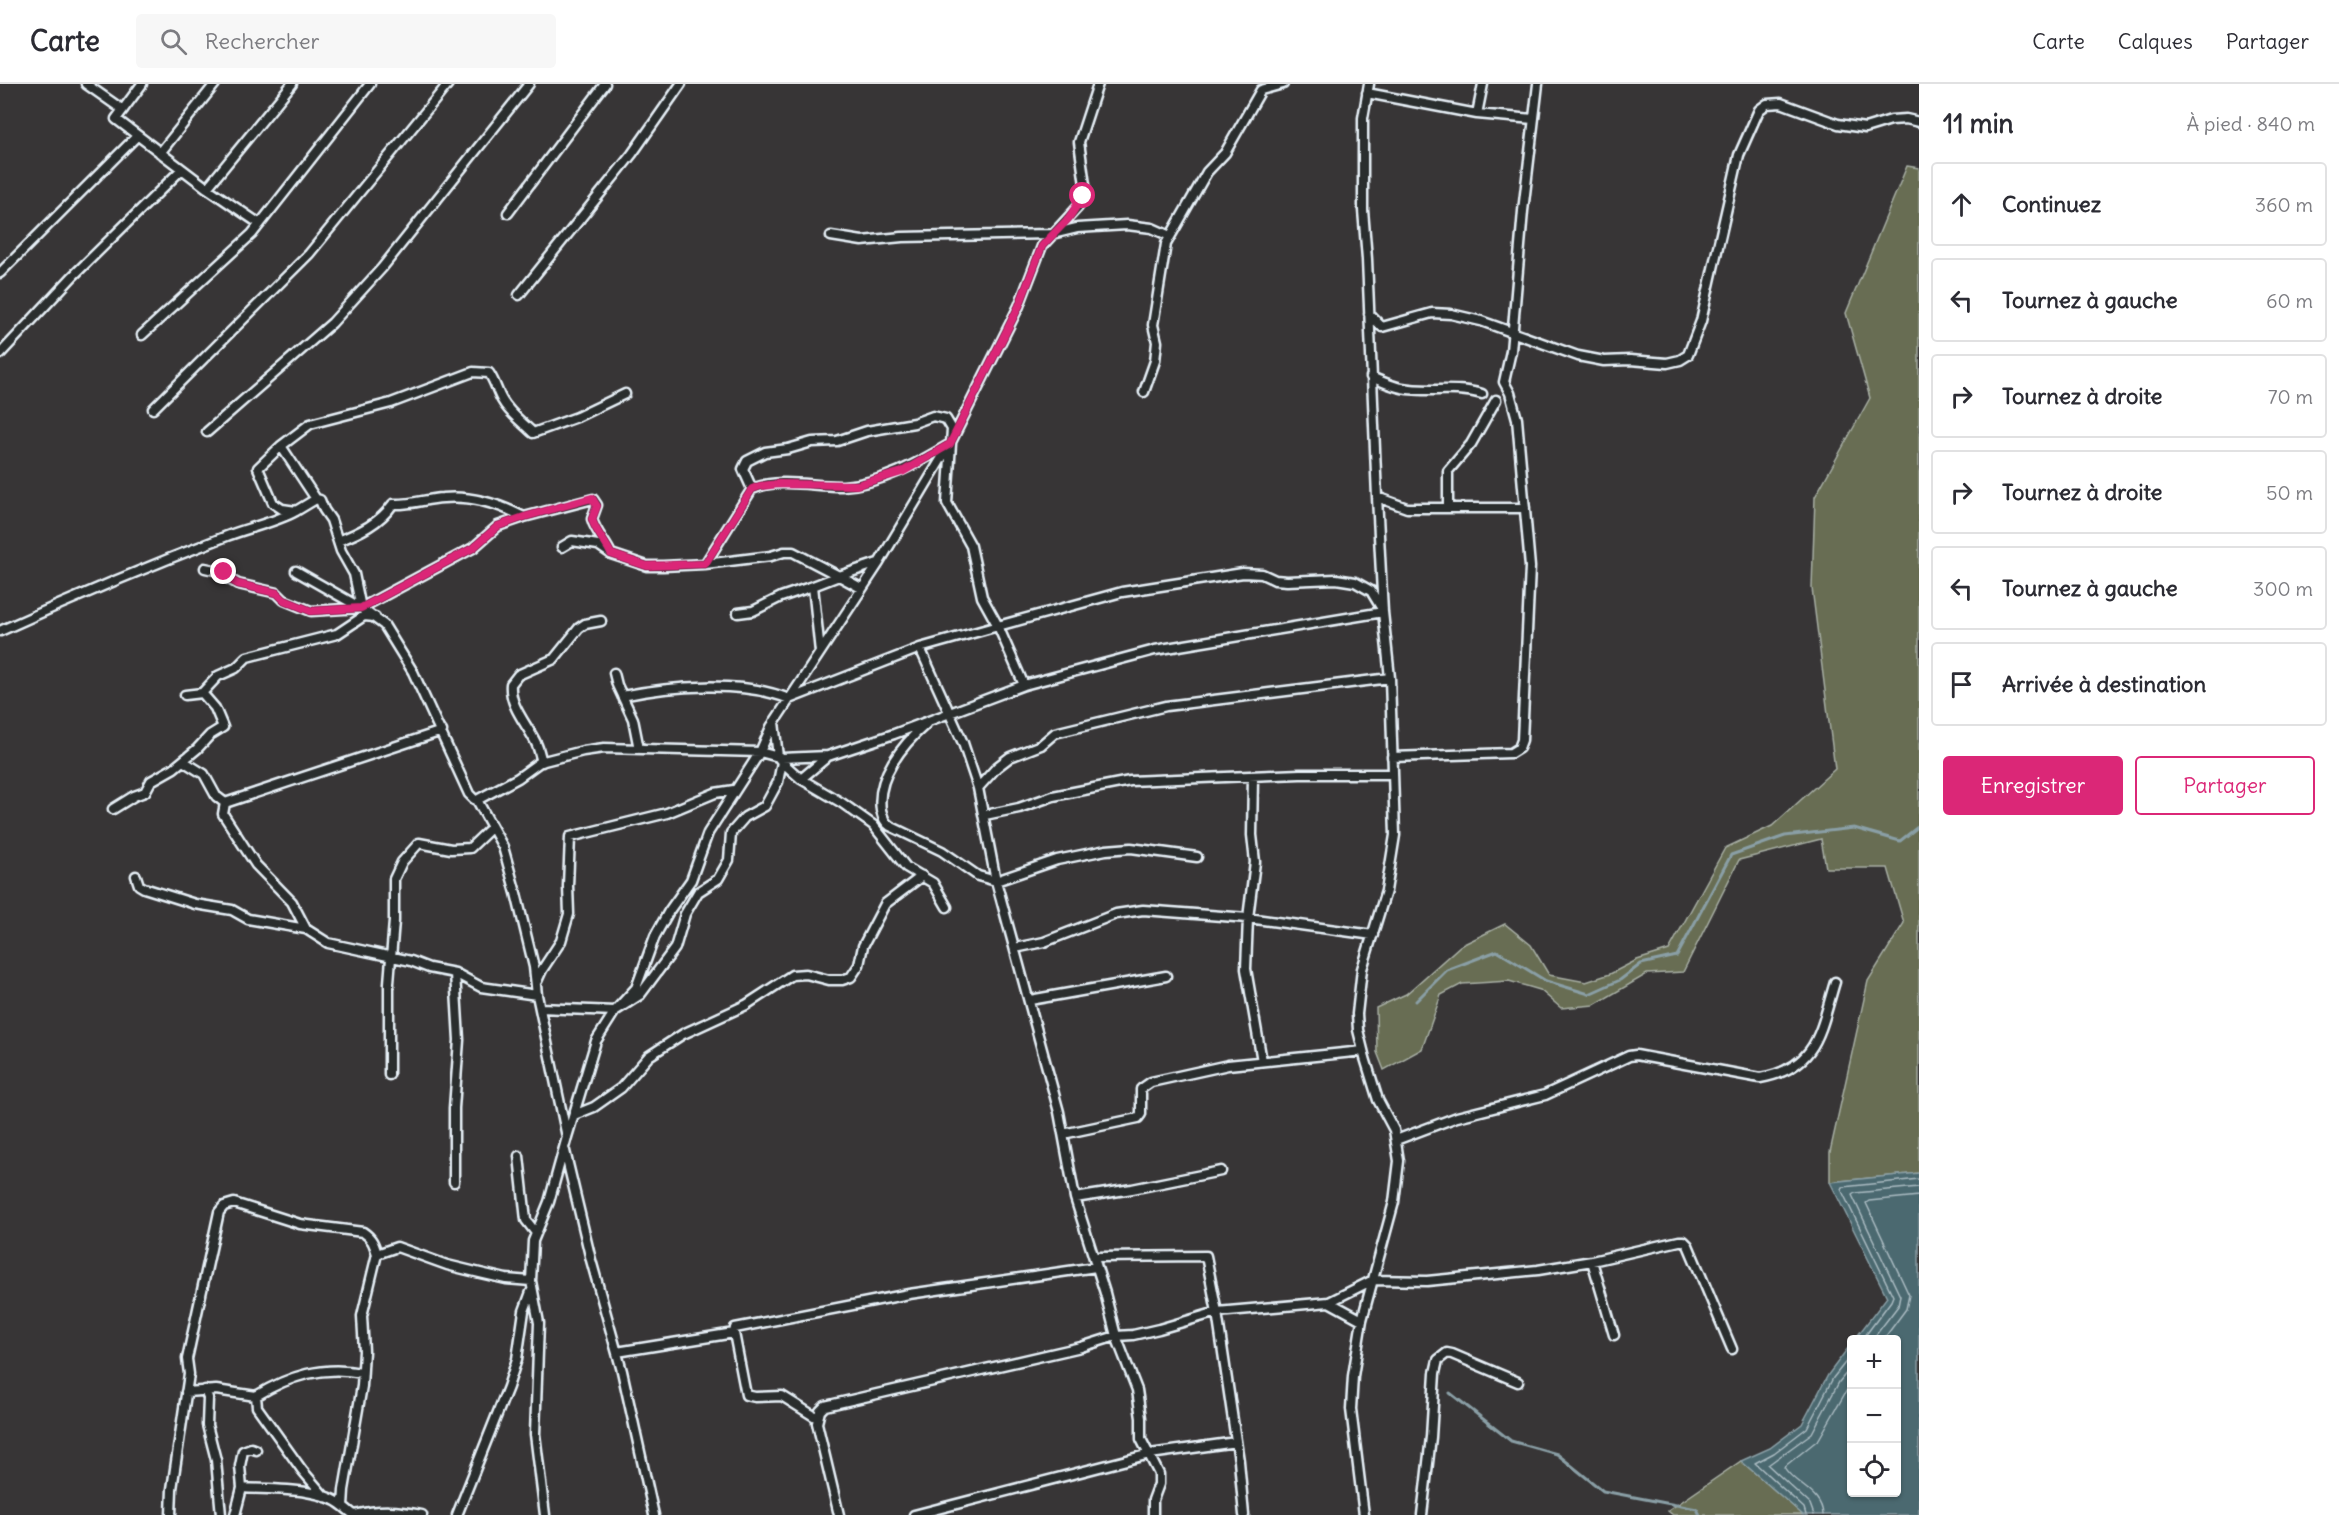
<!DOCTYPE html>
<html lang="fr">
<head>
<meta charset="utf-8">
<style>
  :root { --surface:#fff; --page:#f7f7f7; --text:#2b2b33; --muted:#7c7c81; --line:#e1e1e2; --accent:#db2777 }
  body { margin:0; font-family:Delius,sans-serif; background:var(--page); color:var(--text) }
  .controls { position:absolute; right:18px; bottom:18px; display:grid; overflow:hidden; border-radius:6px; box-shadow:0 2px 4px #0004 }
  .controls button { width:54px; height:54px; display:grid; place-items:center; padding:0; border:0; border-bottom:2px solid var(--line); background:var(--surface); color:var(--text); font:30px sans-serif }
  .stop { position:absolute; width:18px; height:18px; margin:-14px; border:4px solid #db2777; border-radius:50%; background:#fff }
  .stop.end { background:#db2777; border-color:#fff; box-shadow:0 2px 6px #0008 }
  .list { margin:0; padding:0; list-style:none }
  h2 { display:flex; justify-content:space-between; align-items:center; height:78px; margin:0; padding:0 24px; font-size:26px }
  h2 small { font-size:20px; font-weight:400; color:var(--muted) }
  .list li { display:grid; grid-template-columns:39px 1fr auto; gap:18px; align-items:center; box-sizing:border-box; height:84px; margin:0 12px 12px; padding:0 12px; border:2px solid var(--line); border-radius:6px }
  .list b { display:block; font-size:22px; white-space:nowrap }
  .list em { font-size:20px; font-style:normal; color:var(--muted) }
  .actions { display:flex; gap:12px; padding:18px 24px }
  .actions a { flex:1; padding:14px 0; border:2px solid var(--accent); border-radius:6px; text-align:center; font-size:21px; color:var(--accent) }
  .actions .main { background:var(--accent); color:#fff }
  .icon { flex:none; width:33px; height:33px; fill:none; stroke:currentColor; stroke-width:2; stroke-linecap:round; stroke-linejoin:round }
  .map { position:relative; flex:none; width:1919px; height:1431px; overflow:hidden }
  header { display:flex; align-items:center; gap:36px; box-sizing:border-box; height:84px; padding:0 30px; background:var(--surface); border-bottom:2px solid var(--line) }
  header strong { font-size:28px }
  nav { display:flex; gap:33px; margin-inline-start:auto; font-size:21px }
  .search { width:420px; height:54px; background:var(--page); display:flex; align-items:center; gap:15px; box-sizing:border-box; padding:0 21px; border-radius:6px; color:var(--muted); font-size:22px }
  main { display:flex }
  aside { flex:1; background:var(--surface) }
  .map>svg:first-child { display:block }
</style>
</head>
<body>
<header>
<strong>Carte</strong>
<div class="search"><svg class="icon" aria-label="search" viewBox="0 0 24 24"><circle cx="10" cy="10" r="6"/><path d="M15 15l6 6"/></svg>Rechercher</div>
<nav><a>Carte</a><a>Calques</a><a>Partager</a></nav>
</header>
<main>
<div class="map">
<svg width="1919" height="1431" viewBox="0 0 1919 1431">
  <rect width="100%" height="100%" fill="#373536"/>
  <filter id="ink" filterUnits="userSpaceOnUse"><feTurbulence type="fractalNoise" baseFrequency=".0167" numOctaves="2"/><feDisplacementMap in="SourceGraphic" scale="12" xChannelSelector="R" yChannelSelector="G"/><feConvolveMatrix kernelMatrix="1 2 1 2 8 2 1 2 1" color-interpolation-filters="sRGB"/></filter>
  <g filter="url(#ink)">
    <!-- green -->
    <path fill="#676d52" stroke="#a8afa5" stroke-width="1.5" d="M 1907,82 L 1919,84 L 1919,1089 L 1830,1098 L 1830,1068 L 1868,897 L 1904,839 L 1888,784 L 1826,784 L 1821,755 L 1739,776 L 1683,888 L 1647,890 L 1594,921 L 1561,924 L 1540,906 L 1509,897 L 1462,900 L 1441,911 L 1422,965 L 1384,986 L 1377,968 L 1376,924 L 1406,910 L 1460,862 L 1505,840 L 1531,861 L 1549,891 L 1586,898 L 1610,890 L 1637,876 L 1669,866 L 1725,764 L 1772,742 L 1835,685 L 1812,504 L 1815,413 L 1870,314 L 1846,229 Z
      M 1741,1377 L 1803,1431 L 1673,1431 L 1668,1427 Z"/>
    <!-- water -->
    <path fill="#4c6970" stroke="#8a9fa6" stroke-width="1.5" d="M 1919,1089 L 1919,1431 L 1803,1431 L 1741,1377 L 1770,1364 L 1802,1340 L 1828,1291 L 1851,1260 L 1852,1408 L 1896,1408 L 1896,1256 L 1855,1255 L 1887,1213 L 1830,1098 Z"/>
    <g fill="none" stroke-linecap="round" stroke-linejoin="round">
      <!-- shore -->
      <path stroke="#aabbc2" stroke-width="1.5" d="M 1862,1256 L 1891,1217 L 1893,1212 L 1841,1105 L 1843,1103 L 1919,1095
        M 1872,1256 L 1898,1222 L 1900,1212 L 1852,1111 L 1855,1109 L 1919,1103
        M 1883,1256 L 1906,1225 L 1909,1211 L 1866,1119 L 1869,1117 L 1919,1112
        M 1806,1431 L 1804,1424 L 1755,1379 L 1774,1369 L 1807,1344 L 1833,1294 L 1852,1270
        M 1814,1431 L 1810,1420 L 1768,1381 L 1812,1349 L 1839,1298 L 1852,1282
        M 1823,1431 C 1822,1407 1794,1401 1784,1383 L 1819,1355 L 1852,1297"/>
      <!-- stream -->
      <path stroke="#8a9fa6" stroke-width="3" d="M 1416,917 L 1447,886 L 1497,867 L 1546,897 L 1589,910 L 1620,896 L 1641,880 L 1677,872 L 1731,771 L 1785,752 L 1854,744 L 1900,757 L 1919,742
        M 1450,1309 L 1511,1357 L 1557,1370 L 1603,1407 L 1697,1425 L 1700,1431"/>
      <defs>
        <path id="minor" d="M 86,0 L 123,26
          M 142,0 L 116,35 L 207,104 L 292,0
          M 1367,9 L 1477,30 L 1533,35
          M 1477,30 L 1483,0
          M 160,69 L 215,0
          M 207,104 L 260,140
          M 508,129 L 605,0
          M 831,152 L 862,157 L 902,153 L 1052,150 L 1077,144 L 1127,141 L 1152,144 L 1170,152
          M 0,189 L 137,52
          M 519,211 L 632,70 L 681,0
          M 1369,230 L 1382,243 L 1432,229 L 1451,230 L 1481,237 L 1578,272 L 1604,277 L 1630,276 L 1667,279 L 1680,276 L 1688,271 L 1701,237 L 1739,71 L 1759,26 L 1767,20 L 1781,19 L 1838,40 L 1865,44 L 1891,36 L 1906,35 L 1919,38
          M 142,251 L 252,150 L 370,0
          M 0,270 L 73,192 L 182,85
          M 1371,293 C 1381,297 1391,302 1402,304 C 1428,309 1456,302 1482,310
          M 1144,308 L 1155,277 L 1157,258 L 1153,241 L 1166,160 L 1207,88 L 1225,69 L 1261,6 L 1283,0
          M 153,325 L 309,170 L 448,0
          M 207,348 L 332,239 L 382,184 L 529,0
          M 281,362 L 310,340 L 391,319 L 473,288 L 489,289 C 495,298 497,307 502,316 C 509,329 523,339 533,349 L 577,333 L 625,310
          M 752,405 L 743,385 L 747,377 L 765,368 L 788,365 L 812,358 L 837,357 L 867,347 L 914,339 L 933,332 L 946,335 L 952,345 L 947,419 L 971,462 L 982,513 L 998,542 L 1024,601
          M 1377,413 L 1407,424 L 1525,424
          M 316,415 L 281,362 L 258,384 L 273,419 L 282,425 L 296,427 L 316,415 L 320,416 L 324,426 L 331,436 L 341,467 L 354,490 L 361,524
          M 1448,424 L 1448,387 L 1471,360 L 1496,316
          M 524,433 L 593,415 L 597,421 L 592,435 C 596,449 606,458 611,470 L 598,461 L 572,457 L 562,463
          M 611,470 L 647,482 L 663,482 L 705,480 L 771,472 L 784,468 L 793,468 L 839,492 L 878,479
          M 705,480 L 752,405 C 780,393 814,403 843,402 C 881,400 918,379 950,360
          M 205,484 L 224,488 L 229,495 L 238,500 L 277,509 L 284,516 L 311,527 L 361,524 L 473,464 L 498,442 L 524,433 C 499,420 472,411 443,414 C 425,415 412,421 393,420 C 380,439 359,449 338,457
          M 296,487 L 361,524 L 384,541 L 413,588 L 469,710 L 474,715 L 477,716 L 518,694 L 540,678 L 583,667 L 604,664 L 760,668 L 782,674 L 828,672 L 894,650 L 1024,601 L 1155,566 L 1383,528
          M 738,529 L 753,527 L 781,513 L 813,502
          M 0,547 C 75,513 151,481 227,452 C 250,443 274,439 296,427
          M 920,564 L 963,659 L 978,704 L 996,797 L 1059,1028 L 1075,1114 L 1105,1209 L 1116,1252 L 1137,1306 L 1141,1334 L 1141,1355 L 1159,1390 L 1159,1400 L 1153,1416 L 1153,1431
          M 820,568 L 813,502 L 839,492 L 861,504
          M 614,589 L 617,601 L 633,635 L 639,665
          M 202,609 L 218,592 L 236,584 L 247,573 L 337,550 L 364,532 L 375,533
          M 622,612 C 670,602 743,596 789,615 L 920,564 L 998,542 L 1122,508 L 1243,489 L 1262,490 L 1275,496 L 1287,497 L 1336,495 L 1355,498 L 1371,507 L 1382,525
          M 774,638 L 778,673 L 782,678 L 801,695 L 842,719 L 873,741 L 906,783 L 933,799 L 947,823
          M 926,640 C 903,660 876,693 881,726 C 883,733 884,738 890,742 L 942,767 L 978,792 L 996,797 L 1057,776 L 1106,766 L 1131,764 L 1197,773
          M 1392,673 L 1511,669 L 1519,664 L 1522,656 L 1530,483 L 1517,335 L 1510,309 L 1504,298 L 1511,267 L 1523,127 L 1538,0
          M 183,677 L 204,690 L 216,712 L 225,719
          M 542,678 C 540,672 539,665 536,659 C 527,640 509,622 511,600 L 518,591 L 554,575 L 579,544 L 585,540 L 601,537
          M 1253,693 L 1252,751 L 1255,778 L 1248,834 L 1246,885 L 1262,977
          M 801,695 L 826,674
          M 978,704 L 997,683 L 1010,673 L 1041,661 L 1055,649 L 1166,622 L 1390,594
          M 477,716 L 503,763 L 516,809 L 534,883 L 537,911 L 567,1053
          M 113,725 L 134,712 L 145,708 L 151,697 L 174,684 L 197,665 L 210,651 L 223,643 L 215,624 L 202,609 L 185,611
          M 985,731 L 1019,724 L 1053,712 L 1130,697 L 1300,690 L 1393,690
          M 136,792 L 139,801 L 144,804 L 195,820 L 232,826 L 248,835 L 306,845 L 328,859 L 411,877 L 429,884 L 455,889 L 481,903 L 537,911
          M 306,845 L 292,818 L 256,781 L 223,730 L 225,719 L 442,647
          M 1015,864 L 1044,858 L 1116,830 L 1143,826 L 1248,834 L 1373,851
          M 537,897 L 542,886 L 561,857 L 569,830 L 568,802 L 570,753 L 667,729 L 715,709 L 734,706
          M 1030,916 L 1166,892
          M 540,924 L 615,927 L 640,911 L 675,864 L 685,830 L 698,808 L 718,795 L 729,776 L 731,749 L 745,733 L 765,722 L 778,698 L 782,678
          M 389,991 L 389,899 L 394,837 L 394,795 L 402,778 L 419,759 L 451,765 L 470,764 L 492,743
          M 574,1031 L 594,1023 L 621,1004 L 649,972 L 683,950 L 746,921 L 792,891 L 806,890 L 829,896 L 842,896 L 851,893 L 859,881 L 863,862 L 885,820 L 922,792
          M 1063,1050 L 1138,1034 L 1141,1030 L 1141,1005 L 1151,998 L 1228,981 L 1363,967
          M 1396,1056 L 1457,1033 L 1545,1011 L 1629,972 L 1636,971 L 1760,994 C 1818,984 1820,947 1835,898
          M 565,1067 L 591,1176 L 622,1287 L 654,1431
          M 519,1072 L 526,1136 L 536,1149
          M 454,1098 L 454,1024 L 459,956 L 455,889
          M 1075,1114 L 1132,1105 L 1221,1087
          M 377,1170 L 397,1163 L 447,1181 L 480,1189 L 506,1195 L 531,1197
          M 1094,1173 L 1206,1172 L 1217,1228 L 1239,1377 L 1244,1431
          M 1592,1177 L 1614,1251
          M 1329,1218 L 1373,1196 L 1427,1197 L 1538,1186 L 1592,1177 L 1679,1157 L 1684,1157 L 1688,1161 L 1732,1265
          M 617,1268 L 734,1249
          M 205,1306 L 208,1314 L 207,1341 L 216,1376 L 221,1431
          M 186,1308 L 216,1306 L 256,1312
          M 817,1334 L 782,1312 L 755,1313 L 746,1311 L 734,1249 L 735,1244 L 909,1210 L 1096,1183
          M 242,1404 L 240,1382 L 243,1367 L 251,1364 L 256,1366
          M 325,1413 L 302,1386 L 257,1323 L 256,1312 C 289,1292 323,1281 362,1289
          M 171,1431 L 172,1405 L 189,1290 L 187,1275 L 219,1128 L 224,1122 L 234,1119 L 300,1140 L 363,1148 C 372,1154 374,1160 377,1170 L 362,1232 L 364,1267 L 362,1302 L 344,1406 L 343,1422 L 354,1431
          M 235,1431 L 242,1404 C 271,1406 321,1403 343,1422
          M 355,1431 C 379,1425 398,1426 422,1431
          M 457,1431 L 508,1303 L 517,1275 L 524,1227 L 531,1208
          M 545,1431 L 535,1350 L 539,1239 L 531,1197 L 533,1157 L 549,1118 L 567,1053 L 596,957 L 615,927 L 636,904 L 655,852 L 669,827 L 691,796 L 708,749 L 760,668 L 771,643 L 879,479 L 950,360 L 1019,222 L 1042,162 L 1078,123 L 1085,101 L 1079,58 L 1098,0
          M 839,1431 L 817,1339 L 820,1327 L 825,1322 L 1081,1263 L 1116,1252 L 1133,1251 L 1159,1245 L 1217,1228 L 1329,1218 L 1362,1236
          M 914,1431 L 1150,1370 L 1236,1358
          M 1364,1431 L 1351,1325 L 1353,1292 L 1362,1236 L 1394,1118 L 1399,1077 L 1394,1046 L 1378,1016 L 1365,974 L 1358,946 L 1357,930 L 1362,885 L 1386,807 L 1395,751 L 1390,594 L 1383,528 L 1377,413 L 1367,175 L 1363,126 L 1363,34 L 1369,0
          M 1422,1431 L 1431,1353 L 1435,1289 L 1438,1276 L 1447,1269 L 1452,1270 L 1518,1298"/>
      </defs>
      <!-- minor casing -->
      <use href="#minor" stroke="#e8f1f8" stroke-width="13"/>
      <!-- minor -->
      <use href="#minor" stroke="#2a2d2e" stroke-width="8"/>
    </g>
  </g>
  <g fill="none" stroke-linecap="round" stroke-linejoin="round" filter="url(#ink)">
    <!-- route -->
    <path stroke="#db2777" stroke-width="8" d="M 224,488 L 229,495 L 238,500 L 277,509 L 284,516 L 311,527 L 361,524 L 473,464 L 498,442 L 524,433 L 592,414 L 597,422 L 592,435 C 596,449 606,458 611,470 L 647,482 L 705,480 L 752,405 L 760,402 L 779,400 L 857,401 L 902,388 L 950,360 L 1019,222 L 1042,162 L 1068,135 L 1083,112"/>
  </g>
</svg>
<div class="controls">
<button>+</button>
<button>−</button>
<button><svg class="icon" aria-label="locate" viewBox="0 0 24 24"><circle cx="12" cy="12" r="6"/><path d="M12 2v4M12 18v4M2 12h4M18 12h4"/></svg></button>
</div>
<div class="stop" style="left:1083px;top:112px"></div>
<div class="stop end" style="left:224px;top:488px"></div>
</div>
<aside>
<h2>11 min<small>À pied · 840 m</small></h2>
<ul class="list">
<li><svg class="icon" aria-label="ahead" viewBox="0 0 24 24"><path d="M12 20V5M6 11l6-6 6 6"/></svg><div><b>Continuez</b></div><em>360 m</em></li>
<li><svg class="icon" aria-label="left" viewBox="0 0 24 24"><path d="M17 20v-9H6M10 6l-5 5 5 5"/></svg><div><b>Tournez à gauche</b></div><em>60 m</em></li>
<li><svg class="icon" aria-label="right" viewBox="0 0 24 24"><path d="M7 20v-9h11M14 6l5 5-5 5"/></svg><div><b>Tournez à droite</b></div><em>70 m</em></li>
<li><svg class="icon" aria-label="right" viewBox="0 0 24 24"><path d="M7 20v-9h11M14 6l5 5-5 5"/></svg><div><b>Tournez à droite</b></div><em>50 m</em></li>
<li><svg class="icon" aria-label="left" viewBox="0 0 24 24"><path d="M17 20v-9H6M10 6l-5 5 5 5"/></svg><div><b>Tournez à gauche</b></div><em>300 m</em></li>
<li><svg class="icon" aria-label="arrive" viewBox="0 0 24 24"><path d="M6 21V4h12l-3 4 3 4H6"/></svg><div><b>Arrivée à destination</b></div></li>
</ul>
<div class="actions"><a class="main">Enregistrer</a><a>Partager</a></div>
</aside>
</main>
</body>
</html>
